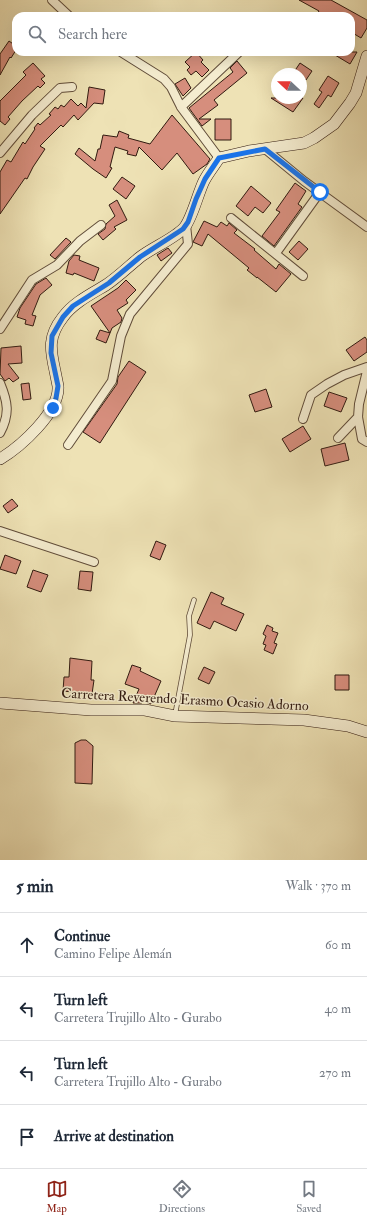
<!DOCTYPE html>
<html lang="en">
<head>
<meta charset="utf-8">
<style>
  :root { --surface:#fff; --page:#f6f6f7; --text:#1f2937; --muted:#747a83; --line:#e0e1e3; --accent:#8f2418 }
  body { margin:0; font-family:"IM FELL Double Pica",serif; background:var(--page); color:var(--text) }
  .compass { position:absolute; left:271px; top:68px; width:36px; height:36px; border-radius:50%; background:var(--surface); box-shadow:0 4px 16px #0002; rotate:292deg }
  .stop { position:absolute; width:12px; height:12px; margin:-9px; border:3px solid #1a73e8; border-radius:50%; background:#fff }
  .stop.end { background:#1a73e8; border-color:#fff; box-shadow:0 1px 4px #0008 }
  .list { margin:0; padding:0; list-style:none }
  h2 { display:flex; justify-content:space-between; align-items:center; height:52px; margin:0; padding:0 16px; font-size:17px }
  h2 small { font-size:13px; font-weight:400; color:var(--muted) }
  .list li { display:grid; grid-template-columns:26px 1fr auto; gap:12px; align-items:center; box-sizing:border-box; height:64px; padding:0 16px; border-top:1px solid var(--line) }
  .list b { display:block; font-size:15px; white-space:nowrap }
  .list p { margin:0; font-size:13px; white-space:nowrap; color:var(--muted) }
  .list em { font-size:13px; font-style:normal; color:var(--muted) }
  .icon { flex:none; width:22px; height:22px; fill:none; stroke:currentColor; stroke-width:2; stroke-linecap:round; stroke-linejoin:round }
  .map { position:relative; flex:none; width:367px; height:860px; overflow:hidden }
  .search { position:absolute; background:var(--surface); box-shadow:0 4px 16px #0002; left:12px; right:12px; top:12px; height:44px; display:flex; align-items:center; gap:10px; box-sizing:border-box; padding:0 14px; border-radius:12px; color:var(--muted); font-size:15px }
  .sheet { height:308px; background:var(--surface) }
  nav { display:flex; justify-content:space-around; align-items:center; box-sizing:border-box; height:56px; border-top:1px solid var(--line); background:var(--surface); font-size:11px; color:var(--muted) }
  nav a { display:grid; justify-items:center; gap:2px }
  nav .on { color:var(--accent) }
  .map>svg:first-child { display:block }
</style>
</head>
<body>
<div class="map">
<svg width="367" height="860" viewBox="0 0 367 860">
  <rect width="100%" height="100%" fill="#eee2b5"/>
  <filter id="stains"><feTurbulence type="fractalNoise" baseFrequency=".005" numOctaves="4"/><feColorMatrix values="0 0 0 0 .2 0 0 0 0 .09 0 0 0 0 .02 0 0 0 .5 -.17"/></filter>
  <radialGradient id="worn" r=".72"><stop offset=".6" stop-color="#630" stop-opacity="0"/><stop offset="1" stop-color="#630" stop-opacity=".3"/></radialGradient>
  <!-- building -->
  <path fill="#d68e7d" stroke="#311a10" d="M 299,0 L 331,0 L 367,20 L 367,28 L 361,38 L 351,32 L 351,16 L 321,16 L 317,14 L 319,11 Z
    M 9,41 L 16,46 L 16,50 L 11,58 L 10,57 L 0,75 L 0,54 Z
    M 196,52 L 203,60 L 201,62 L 209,70 L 202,77 L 196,71 L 191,75 L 187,70 L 190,67 L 185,62 Z
    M 330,52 L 357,52 L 350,64 Z
    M 237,61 L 247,73 L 214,100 L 218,105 L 199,119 L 211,119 L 202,126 L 189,108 L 233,72 L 230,68 Z
    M 33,63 L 45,76 L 41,79 L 45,83 L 40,88 L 38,86 L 22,101 L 8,117 L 10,119 L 5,125 L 0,121 L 0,101 L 26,75 L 23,72 Z
    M 300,63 L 312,71 L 306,80 L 301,76 L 301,74 L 297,74 L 294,72 Z
    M 328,76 L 339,83 L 331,97 L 328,95 L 319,108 L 314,104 L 322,92 L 319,90 Z
    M 185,78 L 191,88 L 183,96 L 175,84 Z
    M 89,87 L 105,90 L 103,104 L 94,103 L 78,120 L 74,115 L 63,127 L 61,125 L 40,146 L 45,149 L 33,167 L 27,179 L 25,178 L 0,214 L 0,172 L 7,160 L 11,162 L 23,142 L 25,144 L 35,129 L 34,128 L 38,123 L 40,125 L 51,115 L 49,114 L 55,107 L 58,109 L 61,105 L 64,107 L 71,99 L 78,106 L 81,103 L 86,108 Z
    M 271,98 L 303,98 L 293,112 Z
    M 172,115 L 210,159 L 207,164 L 193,174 L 177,153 L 162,170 L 139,147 L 136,156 L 127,154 L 128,151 L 115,147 L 110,167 L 112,168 L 106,178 L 93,169 L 75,154 L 79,148 L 95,161 L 98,149 L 100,149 L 103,135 L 117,137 L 119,131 L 129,135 L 128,138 L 150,144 Z
    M 215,119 L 231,119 L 231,140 L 215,140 Z
    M 122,177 L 135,186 L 126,199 L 113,189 Z
    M 295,183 L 306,191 L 298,204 L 302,207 L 274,246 L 262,236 L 280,212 L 276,210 Z
    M 251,186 L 271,203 L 263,213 L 255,207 L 248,216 L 236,206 Z
    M 117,200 L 127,220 L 114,227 L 116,229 L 103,240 L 98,234 L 105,229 L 106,224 L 115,216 L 109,205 Z
    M 204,221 L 217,227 L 221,222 L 227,226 L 229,223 L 237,230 L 234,233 L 255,249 L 254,250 L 276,269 L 279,264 L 291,274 L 276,292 L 257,277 L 257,278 L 247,270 L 249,268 L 208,234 L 202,246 L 193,242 Z
    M 66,238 L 71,242 L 55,259 L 50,255 Z
    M 299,241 L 308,249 L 298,260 L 289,252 Z
    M 168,248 L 172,253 L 161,261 L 157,255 Z
    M 74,255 L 80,256 L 79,260 L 99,268 L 94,281 L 74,273 L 73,275 L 66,273 L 69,261 Z
    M 46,278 L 52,285 L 40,295 L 32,315 L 36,316 L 33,326 L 25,324 L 26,320 L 17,317 L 20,308 L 36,284 Z
    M 126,280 L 136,290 L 126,300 L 128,303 L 117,310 L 122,318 L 121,322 L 112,328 L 106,343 L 96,339 L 100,330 L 110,333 L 91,306 L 118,288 Z
    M 365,337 L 367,340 L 367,352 L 354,361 L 346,350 Z
    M 21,346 L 22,363 L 8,364 L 19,378 L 13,382 L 9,378 L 5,381 L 0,374 L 1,348 Z
    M 129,361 L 146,372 L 100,443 L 83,432 L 117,384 L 118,377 Z
    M 29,383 L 31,399 L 23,400 L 21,384 Z
    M 266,389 L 272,407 L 255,412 L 249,395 Z
    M 329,392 L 347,398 L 341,412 L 324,406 Z
    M 303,426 L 311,439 L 290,452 L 282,439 Z
    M 345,443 L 349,460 L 325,466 L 321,449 Z
    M 12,499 L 18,506 L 8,513 L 3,506 Z
    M 156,541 L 166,545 L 160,560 L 150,556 Z
    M 5,555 L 21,561 L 16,574 L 0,569 Z
    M 33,570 L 48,575 L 41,592 L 27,587 Z
    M 80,571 L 93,572 L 91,591 L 78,589 Z
    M 211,592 L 224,598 L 221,604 L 244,614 L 236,631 L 214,621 L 210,629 L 197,623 Z
    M 267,625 L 273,628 L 272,631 L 278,633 L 274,643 L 277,644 L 273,654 L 264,650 L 266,645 L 263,644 L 266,636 L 263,634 Z
    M 70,658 L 92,661 L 91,680 L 94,680 L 92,694 L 63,691 L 64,677 L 69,677 Z
    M 132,665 L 141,668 L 140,671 L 161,681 L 151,704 L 142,701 L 142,703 L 133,703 L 139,689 L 125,684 Z
    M 204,667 L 215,672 L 209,684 L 198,679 Z
    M 335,675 L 349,675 L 349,690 L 335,690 Z
    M 81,740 L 86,740 L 93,746 L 92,784 L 75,783 L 75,743 Z"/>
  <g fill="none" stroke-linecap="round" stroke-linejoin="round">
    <defs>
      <path id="lane" d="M 175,715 L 190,635 L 189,616 L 194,600"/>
      <path id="street" d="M 52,0 L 69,16
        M 121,52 L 164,79 L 171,87 L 181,107 L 219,158
        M 181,107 L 239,52
        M 265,149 L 304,181 L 367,227
        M 0,153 L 32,115 L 60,88 L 72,87
        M 231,218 L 303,276
        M 276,253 L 320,192
        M 0,329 L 32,280 L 57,265 L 80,241 L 101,225
        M 367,371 L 359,404 L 358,417 L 362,439 L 367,442
        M 0,383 C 8,402 10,414 0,433
        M 303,419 L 311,395 L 327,384 L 344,375 L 367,367
        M 338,438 L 358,417
        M 68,445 L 112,381 L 121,336 L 130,314 L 188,244 L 186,225
        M 0,531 L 94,562"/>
      <path id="secondary" d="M 0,459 C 20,447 60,412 58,386 C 57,381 56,376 55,371 C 50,349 48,336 63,317 C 73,303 91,294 106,285 C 118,277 128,267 139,258 C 151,248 174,239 184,228 C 192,219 198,193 204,181 C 208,173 214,166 219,158 L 249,151 L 304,143 L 314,138 L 334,124 L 350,103 L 356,93 L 367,56
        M 0,703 L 91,710 L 145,710 L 175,716 L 304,720 L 348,726 L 367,732"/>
    </defs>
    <!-- lane casing -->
    <use href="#lane" stroke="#604c39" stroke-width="5.5"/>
    <!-- street casing -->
    <use href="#street" stroke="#604c39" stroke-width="10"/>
    <!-- secondary casing -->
    <use href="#secondary" stroke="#311a10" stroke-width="12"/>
    <!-- lane -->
    <use href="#lane" stroke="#f4eccf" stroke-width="4"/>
    <!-- street -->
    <use href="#street" stroke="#f4eccf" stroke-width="8"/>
    <!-- secondary -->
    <use href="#secondary" stroke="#f4eccf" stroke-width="11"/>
  </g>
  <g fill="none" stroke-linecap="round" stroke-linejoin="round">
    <!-- route -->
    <path stroke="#1a73e8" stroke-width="5" d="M 53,408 L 56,398 L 58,386 L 51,353 L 52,336 L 63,317 L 73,306 L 109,283 L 140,257 L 183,229 L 188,222 L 196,199 L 205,179 L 219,158 L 265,149 L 320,192"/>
  </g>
  <g text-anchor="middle" stroke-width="3" stroke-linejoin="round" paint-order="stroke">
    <!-- street labels -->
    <g font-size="14" fill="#311a10" stroke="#f4eccf">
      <text transform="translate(185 699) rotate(3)" y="5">Carretera Reverendo Erasmo Ocasio Adorno</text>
    </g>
  </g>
  <rect width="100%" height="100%" filter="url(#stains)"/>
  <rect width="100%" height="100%" fill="url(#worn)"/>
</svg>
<svg class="compass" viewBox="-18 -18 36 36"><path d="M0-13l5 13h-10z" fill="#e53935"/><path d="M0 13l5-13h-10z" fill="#747a83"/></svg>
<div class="stop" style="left:320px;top:192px"></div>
<div class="stop end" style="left:53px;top:408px"></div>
<div class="search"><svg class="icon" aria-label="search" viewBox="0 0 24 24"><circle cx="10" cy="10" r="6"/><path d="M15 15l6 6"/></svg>Search here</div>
</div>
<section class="sheet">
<h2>5 min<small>Walk · 370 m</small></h2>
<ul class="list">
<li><svg class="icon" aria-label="ahead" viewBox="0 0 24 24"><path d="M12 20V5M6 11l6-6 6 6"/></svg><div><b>Continue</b><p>Camino Felipe Alemán</p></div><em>60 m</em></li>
<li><svg class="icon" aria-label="left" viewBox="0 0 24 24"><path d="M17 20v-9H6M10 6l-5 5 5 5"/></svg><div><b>Turn left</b><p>Carretera Trujillo Alto - Gurabo</p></div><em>40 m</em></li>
<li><svg class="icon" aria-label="left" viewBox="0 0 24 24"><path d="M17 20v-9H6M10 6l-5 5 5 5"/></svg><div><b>Turn left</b><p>Carretera Trujillo Alto - Gurabo</p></div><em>270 m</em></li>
<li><svg class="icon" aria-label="arrive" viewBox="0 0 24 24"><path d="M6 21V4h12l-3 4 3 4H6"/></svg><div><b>Arrive at destination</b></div></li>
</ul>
</section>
<nav>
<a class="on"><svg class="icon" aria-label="map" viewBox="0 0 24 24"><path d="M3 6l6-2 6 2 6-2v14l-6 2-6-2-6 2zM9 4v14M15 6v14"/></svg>Map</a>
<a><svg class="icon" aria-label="directions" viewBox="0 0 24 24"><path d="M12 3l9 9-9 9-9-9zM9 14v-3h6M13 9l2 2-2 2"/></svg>Directions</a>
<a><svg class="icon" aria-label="saved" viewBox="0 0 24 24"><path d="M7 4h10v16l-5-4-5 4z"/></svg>Saved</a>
</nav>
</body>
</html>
